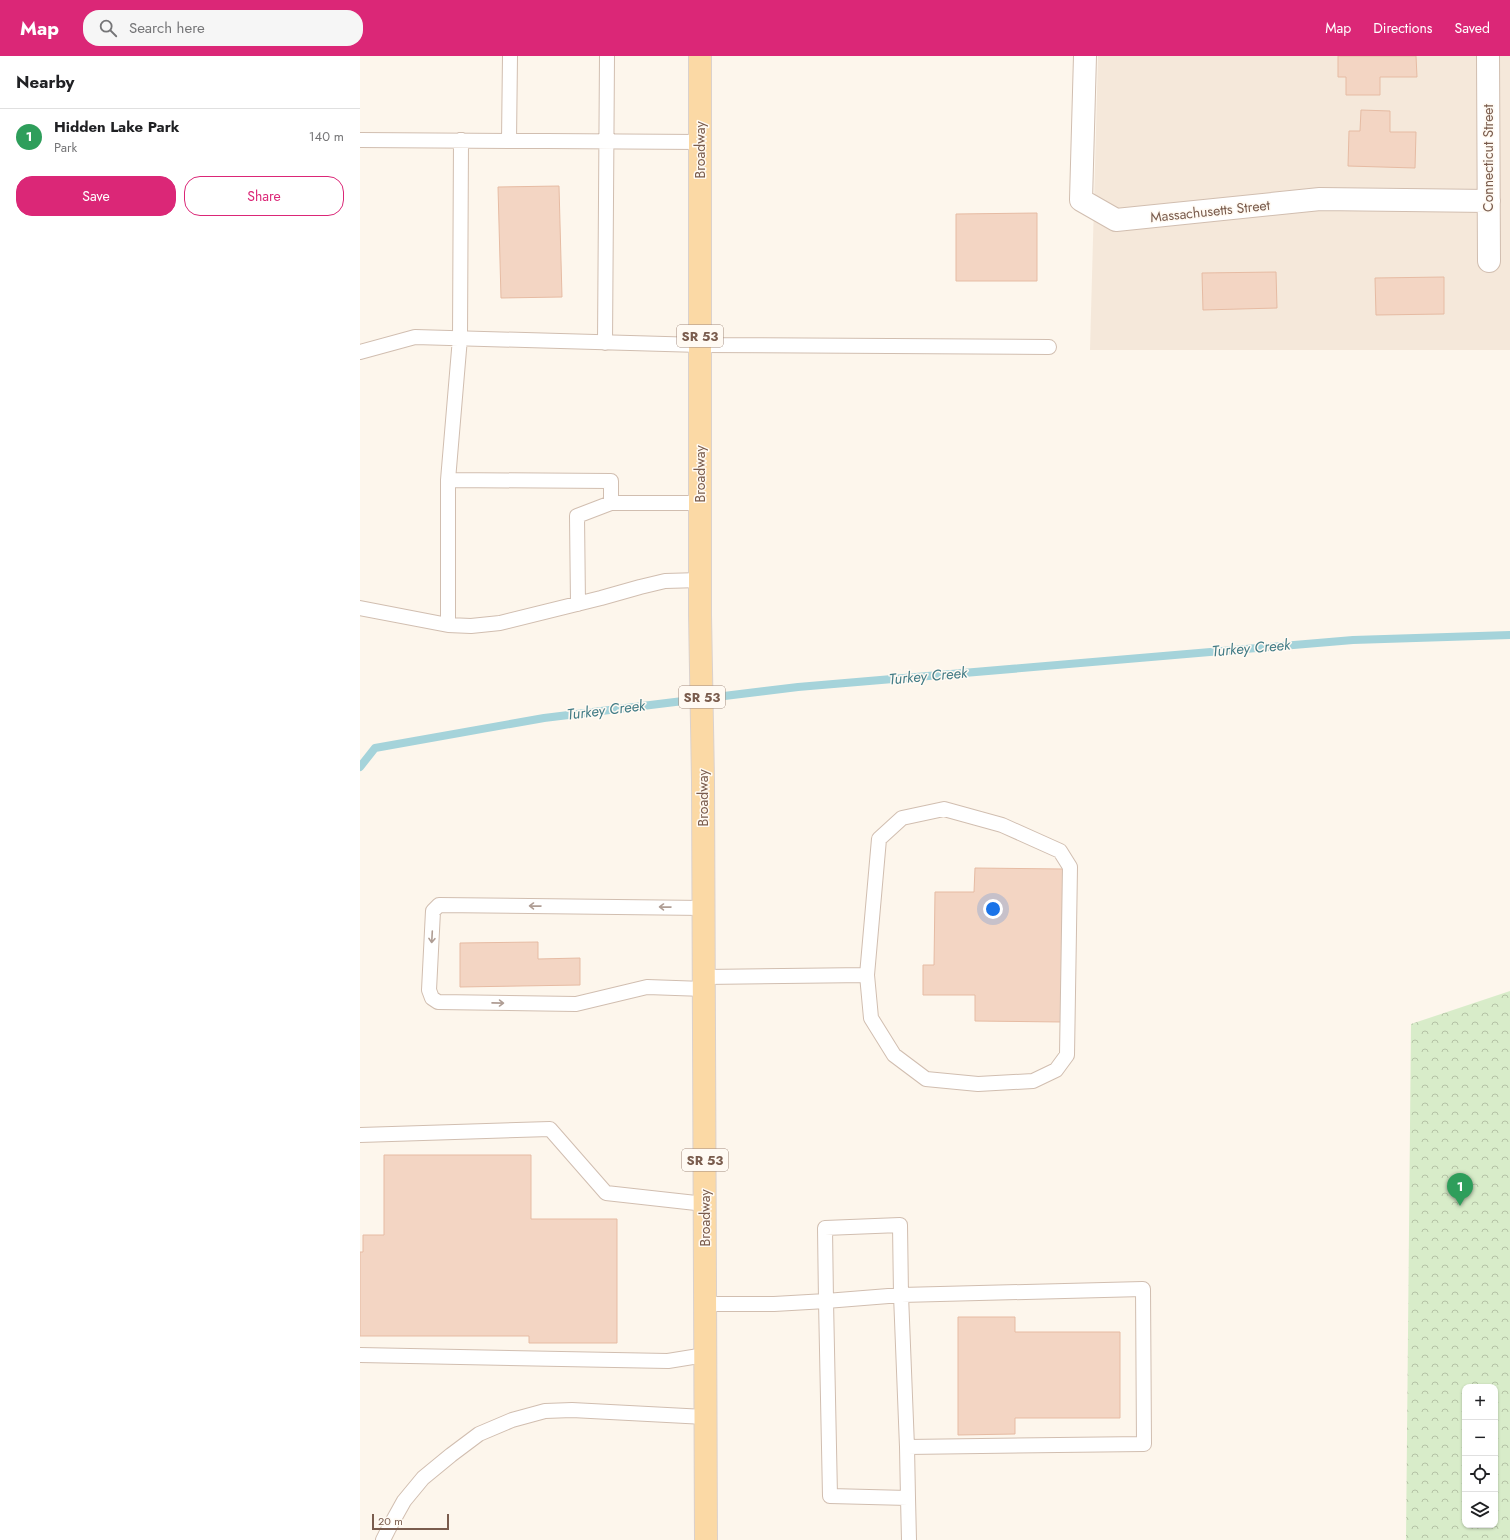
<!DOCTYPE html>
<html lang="en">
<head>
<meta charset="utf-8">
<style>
  :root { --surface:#fff; --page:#f6f6f6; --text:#202124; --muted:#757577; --line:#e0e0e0; --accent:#db2777 }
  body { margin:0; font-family:Jost,sans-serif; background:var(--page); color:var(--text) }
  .controls { position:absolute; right:12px; bottom:12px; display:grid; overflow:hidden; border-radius:8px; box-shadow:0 1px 3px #0004 }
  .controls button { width:36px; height:36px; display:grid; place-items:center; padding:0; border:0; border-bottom:1px solid var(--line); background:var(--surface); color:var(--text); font:20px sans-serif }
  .scale { position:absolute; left:12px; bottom:10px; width:77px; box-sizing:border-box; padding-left:4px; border:2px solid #7a5c4d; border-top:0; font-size:11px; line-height:14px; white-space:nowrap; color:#7a5c4d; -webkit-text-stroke:3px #fffaf3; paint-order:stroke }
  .you { position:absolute; left:633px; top:853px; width:14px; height:14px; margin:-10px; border:3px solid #fff; border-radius:50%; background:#1a73e8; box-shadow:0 0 0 6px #1a73e833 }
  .badge { display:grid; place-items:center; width:26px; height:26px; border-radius:50%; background:var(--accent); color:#fff; font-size:13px; font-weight:700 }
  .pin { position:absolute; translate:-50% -33px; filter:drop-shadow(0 1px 2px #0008) }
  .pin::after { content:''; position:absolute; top:21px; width:14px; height:12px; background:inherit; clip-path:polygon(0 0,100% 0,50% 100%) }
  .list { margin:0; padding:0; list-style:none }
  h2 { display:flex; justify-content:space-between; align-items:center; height:52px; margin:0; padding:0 16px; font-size:17px }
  h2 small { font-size:13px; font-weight:400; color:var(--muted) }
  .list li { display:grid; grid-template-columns:26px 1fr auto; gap:12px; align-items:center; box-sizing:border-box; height:56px; padding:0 16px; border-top:1px solid var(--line) }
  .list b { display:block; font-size:15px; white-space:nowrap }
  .list p { margin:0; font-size:13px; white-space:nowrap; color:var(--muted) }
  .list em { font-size:13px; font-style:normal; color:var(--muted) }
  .actions { display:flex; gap:8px; padding:12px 16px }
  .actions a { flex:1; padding:9px 0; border:1px solid var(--accent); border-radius:16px; text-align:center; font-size:14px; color:var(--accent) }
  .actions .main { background:var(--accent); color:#fff }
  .icon { flex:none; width:22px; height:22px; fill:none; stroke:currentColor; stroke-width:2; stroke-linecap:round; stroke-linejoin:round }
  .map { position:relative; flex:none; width:1150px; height:1484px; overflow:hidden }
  header { display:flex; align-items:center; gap:24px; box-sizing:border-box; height:56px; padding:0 20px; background:var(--accent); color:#fff }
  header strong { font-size:19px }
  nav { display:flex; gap:22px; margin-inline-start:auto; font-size:14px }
  .search { width:280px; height:36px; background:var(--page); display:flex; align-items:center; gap:10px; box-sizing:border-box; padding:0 14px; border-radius:16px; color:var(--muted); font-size:15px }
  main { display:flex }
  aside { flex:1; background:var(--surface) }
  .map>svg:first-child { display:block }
</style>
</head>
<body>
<header>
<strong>Map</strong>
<div class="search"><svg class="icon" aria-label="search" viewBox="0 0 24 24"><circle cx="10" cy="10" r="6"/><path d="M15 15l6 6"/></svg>Search here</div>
<nav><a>Map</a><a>Directions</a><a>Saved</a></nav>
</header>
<main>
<aside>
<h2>Nearby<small></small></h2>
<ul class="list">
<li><span class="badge" style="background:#2e9e5b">1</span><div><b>Hidden Lake Park</b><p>Park</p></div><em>140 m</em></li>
</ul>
<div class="actions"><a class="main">Save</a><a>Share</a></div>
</aside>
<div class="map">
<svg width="1150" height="1484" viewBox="0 0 1150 1484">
  <defs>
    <pattern id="forest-crowns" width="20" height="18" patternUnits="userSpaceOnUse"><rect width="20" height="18" fill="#d8ecc9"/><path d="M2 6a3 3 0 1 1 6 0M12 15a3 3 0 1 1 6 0" fill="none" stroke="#b4c2a5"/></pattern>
  </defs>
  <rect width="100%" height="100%" fill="#fdf6ec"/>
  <!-- residential -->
  <path fill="#f5e8da" d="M 738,0 L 1150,0 L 1150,294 L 730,294 Z"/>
  <!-- forest -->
  <path fill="url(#forest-crowns)" fill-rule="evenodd" d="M 1150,935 L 1150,1484 L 1046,1484 L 1051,968 ZM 1105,1331 L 1135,1331 L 1135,1469 L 1105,1469 Z"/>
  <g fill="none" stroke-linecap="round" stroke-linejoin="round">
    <!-- stream -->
    <path stroke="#a5d3da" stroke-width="8" d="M 0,711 L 15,692 L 184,662 L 438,631 L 993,584 L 1150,579"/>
  </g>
  <!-- building -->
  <path fill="#f3d5c3" stroke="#e6bba3" d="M 978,0 L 1056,0 L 1057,21 L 1020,21 L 1020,39 L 986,39 L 986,21 L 978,21 Z
    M 1001,54 L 1030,55 L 1030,76 L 1056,76 L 1055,112 L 988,110 L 989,75 L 1000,75 Z
    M 199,130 L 202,241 L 141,242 L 138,131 Z
    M 677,157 L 677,225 L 596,225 L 596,158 Z
    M 916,216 L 917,252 L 843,254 L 842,217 Z
    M 1084,221 L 1084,258 L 1016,259 L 1015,222 Z
    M 615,812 L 703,813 L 702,966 L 615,965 L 615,939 L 563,939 L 563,909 L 574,909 L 575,836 L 614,836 Z
    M 178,886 L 178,903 L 220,902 L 220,929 L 100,931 L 100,887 Z
    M 24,1099 L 171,1099 L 171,1163 L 257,1163 L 257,1287 L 169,1287 L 169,1280 L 0,1280 L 0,1196 L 3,1196 L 3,1179 L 24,1179 Z
    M 598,1261 L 655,1261 L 655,1276 L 760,1276 L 760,1362 L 655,1362 L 655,1378 L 598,1379 Z"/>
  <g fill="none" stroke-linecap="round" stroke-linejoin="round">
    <defs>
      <path id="lane" d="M 0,84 L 340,86
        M 101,84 L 100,282 L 88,424 L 251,425 L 251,447 L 340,447
        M 149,85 L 150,0
        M 245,287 L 247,0
        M 0,296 L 55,281 L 340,289 L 689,291
        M 88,424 L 88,569 L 111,570 L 140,567 L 241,542 L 280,531 L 305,525 L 340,524
        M 218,548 L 217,460 L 251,447
        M 0,552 L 88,569
        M 344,852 L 79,849 L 73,855 L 69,934 L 72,942 L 78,946 L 216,948 L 287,931 L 344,933
        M 344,921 L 507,919 L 519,783 L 542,762 L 584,753 L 642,769 L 700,795 L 710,811 L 707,999 L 696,1014 L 673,1025 L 618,1028 L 566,1023 L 534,999 L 511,962 L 507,919
        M 0,1079 L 190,1073 L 246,1137 L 345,1148
        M 345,1248 L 414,1248 L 466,1245 L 470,1440 L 548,1442 L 549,1484
        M 0,1299 L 308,1305 L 345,1299
        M 547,1391 L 541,1239 L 466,1245 L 465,1172 L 540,1169 L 541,1239 L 783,1233 L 784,1388 L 547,1391 L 548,1442
        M 23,1484 L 29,1472 L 44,1445 L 63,1422 L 91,1399 L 119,1378 L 152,1364 L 185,1355 L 212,1354 L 345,1361"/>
      <path id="street" d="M 725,0 L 721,144 L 756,164 L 960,143 L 1129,145
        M 1128,0 L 1129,205"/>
      <path id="primary" d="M 340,0 L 340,559 L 343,724 L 346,1484"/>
    </defs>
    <!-- lane casing -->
    <use href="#lane" stroke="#d1beb0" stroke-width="16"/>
    <!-- street casing -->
    <use href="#street" stroke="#d1beb0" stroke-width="24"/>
    <!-- primary casing -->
    <use href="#primary" stroke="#dad1cd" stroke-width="24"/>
    <!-- lane -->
    <use href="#lane" stroke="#fff" stroke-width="14"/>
    <!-- street -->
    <use href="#street" stroke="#fff" stroke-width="22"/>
    <!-- primary -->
    <use href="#primary" stroke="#fbd9a5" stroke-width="22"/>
  </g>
  <!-- one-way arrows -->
  <defs><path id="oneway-shaft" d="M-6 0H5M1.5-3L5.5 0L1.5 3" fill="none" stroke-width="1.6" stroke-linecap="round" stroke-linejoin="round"/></defs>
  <g stroke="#af9d94">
    <use href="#oneway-shaft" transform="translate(175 850) rotate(-179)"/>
    <use href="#oneway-shaft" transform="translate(305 851) rotate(-179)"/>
    <use href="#oneway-shaft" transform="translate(72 881) rotate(93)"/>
    <use href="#oneway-shaft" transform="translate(138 947) rotate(1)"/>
  </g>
  <g text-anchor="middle" stroke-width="3" stroke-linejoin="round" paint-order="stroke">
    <!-- shield labels -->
    <g fill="#fffaf3" stroke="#a28b7f" stroke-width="1">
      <rect x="317" y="269" width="46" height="22" rx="3"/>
      <rect x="319" y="630" width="46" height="22" rx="3"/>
      <rect x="322" y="1093" width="46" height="22" rx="3"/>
    </g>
    <g font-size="13" font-weight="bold" fill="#7a5c4d">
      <text x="340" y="285">SR 53</text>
      <text x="342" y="646">SR 53</text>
      <text x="345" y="1109">SR 53</text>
    </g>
    <!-- street labels -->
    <g font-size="14" fill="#7a5c4d" stroke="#fffaf3">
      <text transform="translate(340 94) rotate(-90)" y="5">Broadway</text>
      <text transform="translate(1128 102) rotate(-90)" y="5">Connecticut Street</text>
      <text transform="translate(850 155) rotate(-6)" y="5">Massachusetts Street</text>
      <text transform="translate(340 418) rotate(-90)" y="5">Broadway</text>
      <text transform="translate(343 742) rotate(-90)" y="5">Broadway</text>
      <text transform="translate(345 1162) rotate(-90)" y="5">Broadway</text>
    </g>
    <!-- water labels -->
    <g font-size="15" font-style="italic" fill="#437c86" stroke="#fffaf3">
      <text transform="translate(891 592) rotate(-5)" y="5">Turkey Creek</text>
      <text transform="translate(568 620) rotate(-5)" y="5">Turkey Creek</text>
      <text transform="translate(246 654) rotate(-7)" y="5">Turkey Creek</text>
    </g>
  </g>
</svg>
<div class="controls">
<button>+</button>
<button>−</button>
<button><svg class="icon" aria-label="locate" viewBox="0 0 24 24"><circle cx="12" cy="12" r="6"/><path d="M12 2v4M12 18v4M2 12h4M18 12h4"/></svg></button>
<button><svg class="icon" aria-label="layers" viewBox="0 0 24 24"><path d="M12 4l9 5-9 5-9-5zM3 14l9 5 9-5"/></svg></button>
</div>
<div class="scale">20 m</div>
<div class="you"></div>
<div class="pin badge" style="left:1100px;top:1150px;background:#2e9e5b">1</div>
</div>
</main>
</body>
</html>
